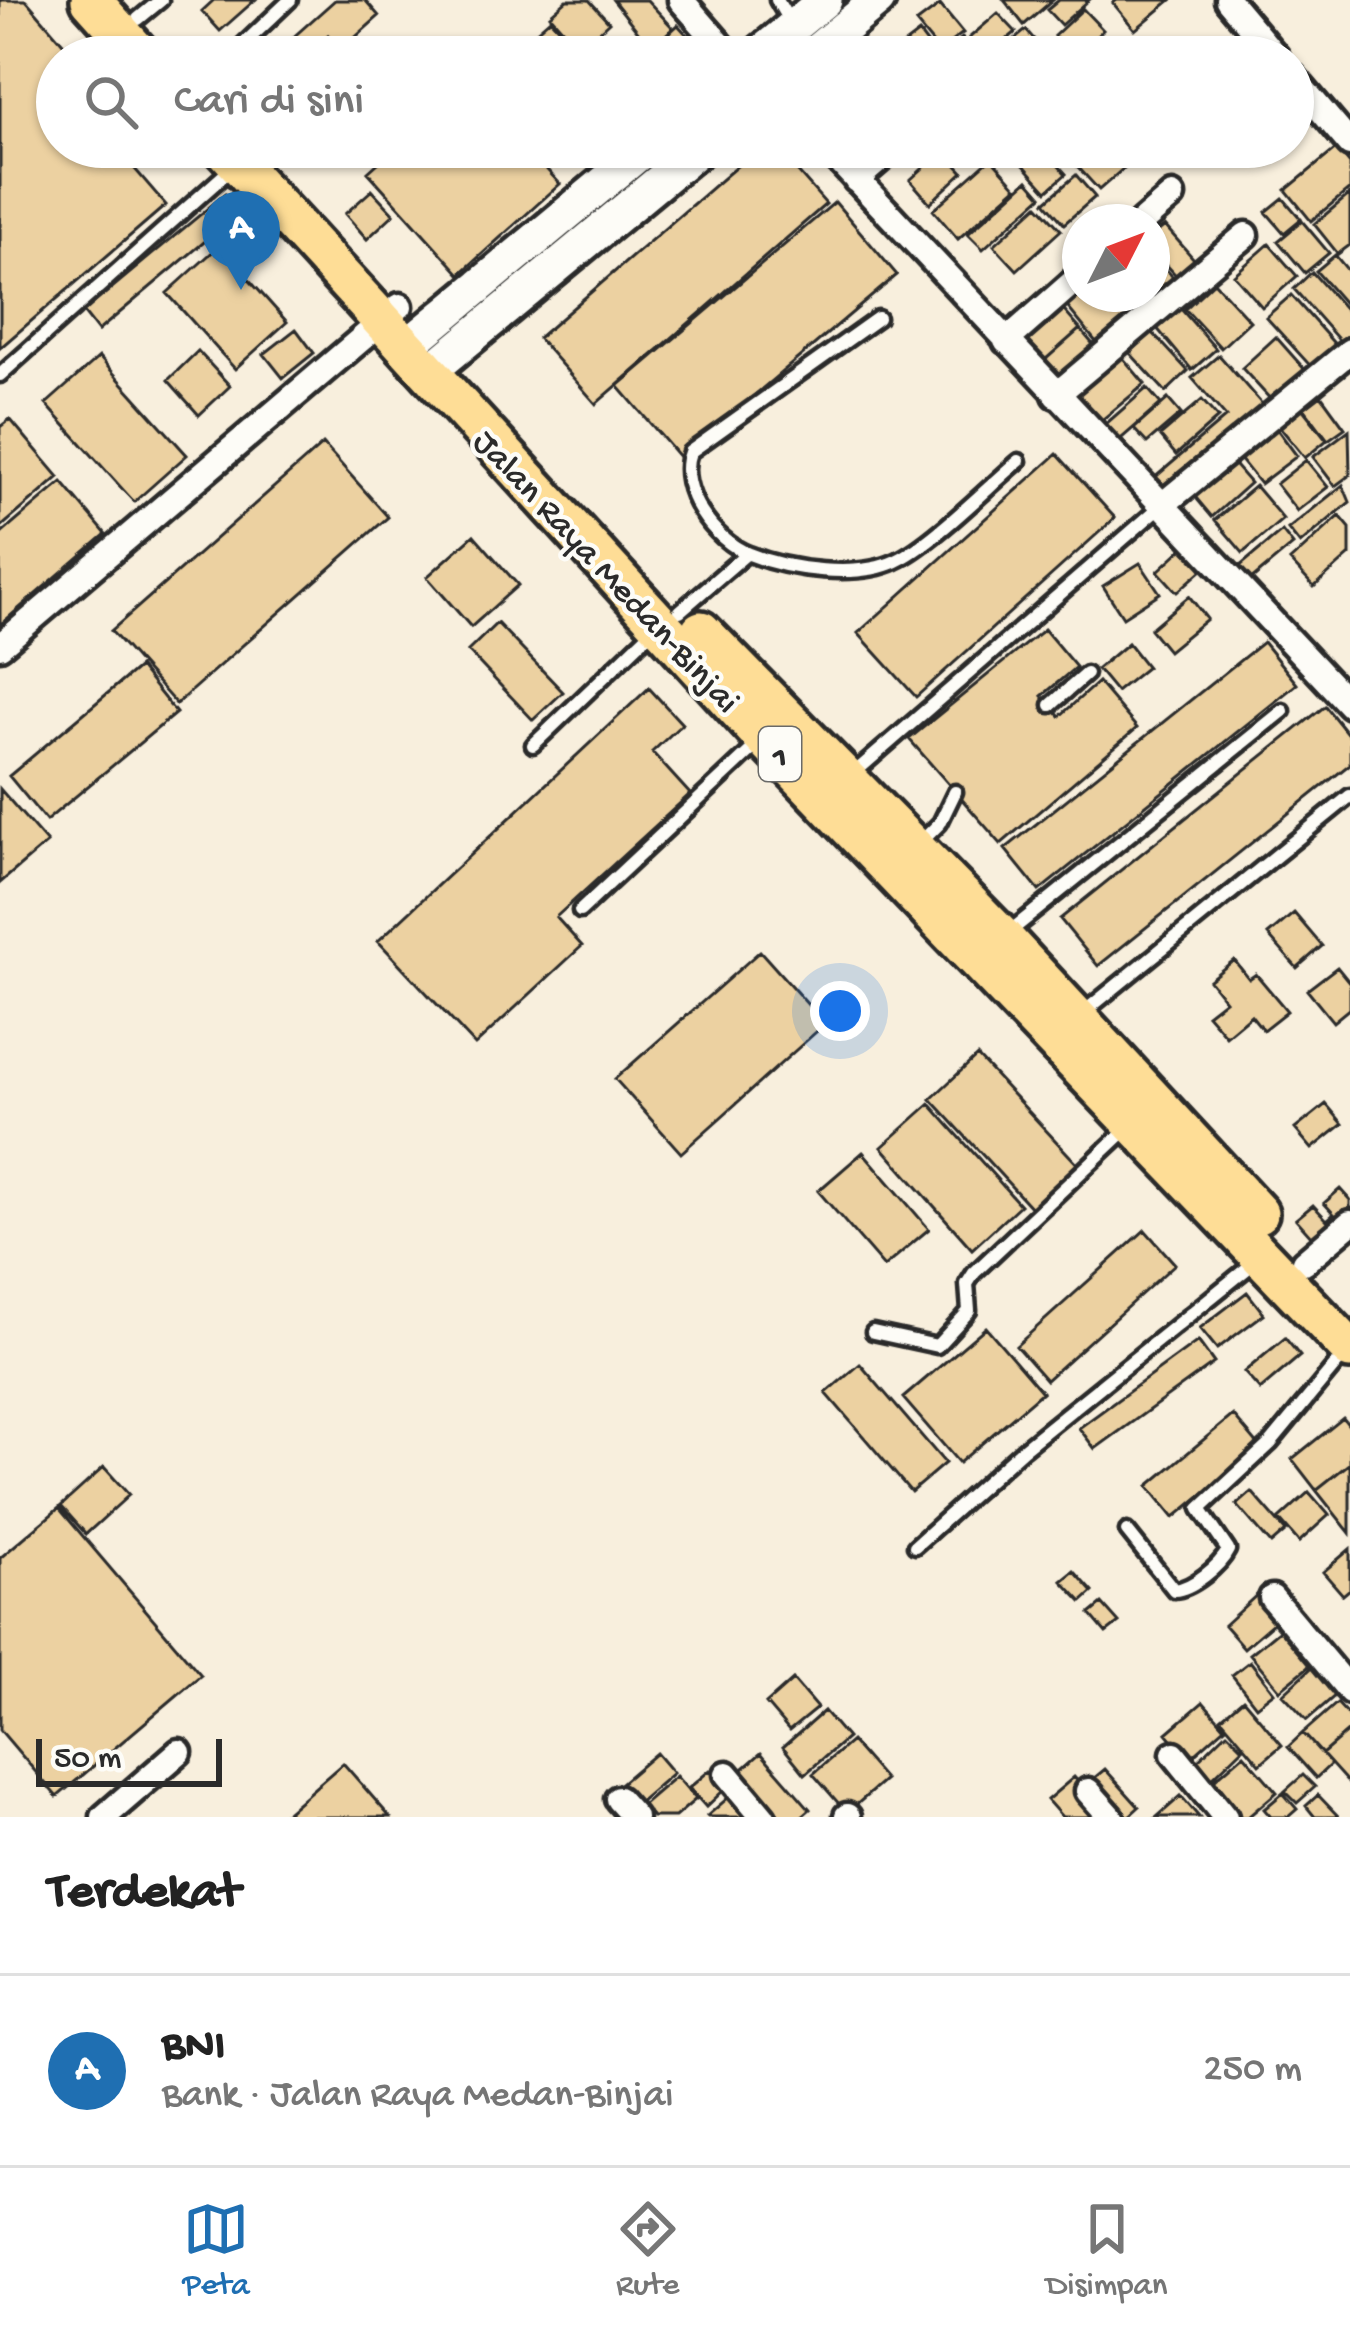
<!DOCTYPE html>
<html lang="id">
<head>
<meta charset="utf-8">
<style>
  :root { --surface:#fff; --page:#f2f2f2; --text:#222; --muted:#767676; --line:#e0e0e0; --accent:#1f6fb2 }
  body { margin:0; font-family:"Gochi Hand",sans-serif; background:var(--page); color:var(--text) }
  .compass { position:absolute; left:1062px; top:204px; width:108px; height:108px; border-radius:50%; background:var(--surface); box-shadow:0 3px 9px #0004; rotate:48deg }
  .scale { position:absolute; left:36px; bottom:30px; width:186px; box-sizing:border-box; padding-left:12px; border:6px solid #2b2b2b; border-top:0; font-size:33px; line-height:42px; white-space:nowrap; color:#2b2b2b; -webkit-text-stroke:9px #fdfcf7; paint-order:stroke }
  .you { position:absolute; left:840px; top:1011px; width:42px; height:42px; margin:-30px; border:9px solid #fff; border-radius:50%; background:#1a73e8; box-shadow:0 0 0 18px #1a73e833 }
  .badge { display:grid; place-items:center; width:78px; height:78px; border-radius:50%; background:var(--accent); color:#fff; font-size:39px; font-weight:700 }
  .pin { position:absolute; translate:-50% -99px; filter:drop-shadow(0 3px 6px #0008) }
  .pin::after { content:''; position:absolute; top:63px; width:42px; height:36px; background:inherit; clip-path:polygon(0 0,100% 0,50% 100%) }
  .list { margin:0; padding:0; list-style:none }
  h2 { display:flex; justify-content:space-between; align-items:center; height:156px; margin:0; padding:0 48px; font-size:51px }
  h2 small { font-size:39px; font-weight:400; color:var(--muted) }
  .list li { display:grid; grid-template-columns:78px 1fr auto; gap:36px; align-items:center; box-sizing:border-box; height:192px; padding:0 48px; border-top:3px solid var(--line) }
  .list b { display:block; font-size:45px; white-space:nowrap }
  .list p { margin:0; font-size:39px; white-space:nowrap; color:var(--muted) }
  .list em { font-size:39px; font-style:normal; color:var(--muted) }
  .icon { flex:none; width:66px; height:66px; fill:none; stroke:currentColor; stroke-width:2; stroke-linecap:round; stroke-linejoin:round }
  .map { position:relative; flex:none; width:1350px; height:1817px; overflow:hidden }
  .search { position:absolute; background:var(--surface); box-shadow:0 3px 9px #0004; left:36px; right:36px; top:36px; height:132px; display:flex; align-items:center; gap:30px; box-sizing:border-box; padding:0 42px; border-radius:66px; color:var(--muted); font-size:45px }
  .sheet { height:348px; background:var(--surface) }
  nav { display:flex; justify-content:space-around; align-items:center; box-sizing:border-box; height:168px; border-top:3px solid var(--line); background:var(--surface); font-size:33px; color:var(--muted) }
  nav a { display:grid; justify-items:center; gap:6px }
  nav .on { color:var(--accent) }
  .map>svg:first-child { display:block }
</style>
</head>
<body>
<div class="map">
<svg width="1350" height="1817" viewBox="0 0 1350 1817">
  <rect width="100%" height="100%" fill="#f8efdd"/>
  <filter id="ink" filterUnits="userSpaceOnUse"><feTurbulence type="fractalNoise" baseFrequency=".00833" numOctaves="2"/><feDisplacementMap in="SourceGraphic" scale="24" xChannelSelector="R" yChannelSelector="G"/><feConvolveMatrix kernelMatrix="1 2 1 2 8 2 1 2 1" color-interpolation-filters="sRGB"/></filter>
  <g filter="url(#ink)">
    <!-- building -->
    <path fill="#ecd1a1" stroke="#2b2b2b" stroke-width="3" d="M 0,0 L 26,0 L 75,57 L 57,57 L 57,147 L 116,147 L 166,205 L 0,348 Z
      M 214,0 L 255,0 L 220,31 L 202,11 Z
      M 335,0 L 365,0 L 379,16 L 341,50 L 328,35 L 304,57 L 271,57 Z
      M 567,0 L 589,0 L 609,22 L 580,49 L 550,15 Z
      M 613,0 L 647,0 L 673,28 L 651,48 Z
      M 1004,0 L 1053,0 L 1024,25 Z
      M 1059,0 L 1089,0 L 1061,25 L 1047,10 Z
      M 1117,0 L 1171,0 L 1135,30 L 1113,3 Z
      M 940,5 L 963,33 L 939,51 L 916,23 Z
      M 1083,9 L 1103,30 L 1074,57 L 1054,36 Z
      M 998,13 L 1016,32 L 986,57 L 969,38 Z
      M 550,19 L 585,57 L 507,57 Z
      M 678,25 L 707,57 L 685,57 L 666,36 Z
      M 1026,30 L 1049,57 L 993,57 Z
      M 919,33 L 932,50 L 924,57 L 898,57 L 894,52 Z
      M 618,38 L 636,57 L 597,57 Z
      M 962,38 L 980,57 L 941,57 Z
      M 396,147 L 526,147 L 560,184 L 460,274 L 368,172 Z
      M 759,147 L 776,147 L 826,204 L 596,404 L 538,338 Z
      M 1018,147 L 1042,147 L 1066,174 L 1047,191 L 1012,152 Z
      M 1075,147 L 1131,147 L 1139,155 L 1099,190 L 1066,154 Z
      M 1337,148 L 1350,164 L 1350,189 L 1311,221 L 1286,190 Z
      M 943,150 L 963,172 L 930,203 L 910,180 Z
      M 991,158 L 1017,187 L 958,239 L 933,210 Z
      M 1076,175 L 1095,197 L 1064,224 L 1045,202 Z
      M 1028,180 L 1042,196 L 983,249 L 968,234 Z
      M 372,190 L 394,214 L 367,239 L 345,214 Z
      M 225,194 L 240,212 L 98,331 L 83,312 Z
      M 1350,194 L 1350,245 L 1338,254 L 1314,224 Z
      M 1283,198 L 1301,219 L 1284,233 L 1266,212 Z
      M 835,202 L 897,275 L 680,458 L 618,386 Z
      M 1038,205 L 1061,230 L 1017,270 L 994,245 Z
      M 1302,221 L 1329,253 L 1305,273 L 1278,241 Z
      M 1165,226 L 1201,267 L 1183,283 L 1152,249 L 1152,236 Z
      M 1269,244 L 1297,276 L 1262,307 L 1234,275 Z
      M 219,246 L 287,322 L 235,369 L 167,293 Z
      M 1152,254 L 1181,286 L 1164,301 L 1152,287 Z
      M 1335,255 L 1350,273 L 1350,310 L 1316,271 Z
      M 1312,272 L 1350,315 L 1350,341 L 1344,346 L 1294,289 Z
      M 1214,282 L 1250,321 L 1221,348 L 1185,309 Z
      M 1080,289 L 1080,294 L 1121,294 L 1139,316 L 1101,348 L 1064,303 Z
      M 1291,295 L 1339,349 L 1315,371 L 1266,317 Z
      M 1173,300 L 1216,349 L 1192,370 L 1150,320 Z
      M 1059,305 L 1080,329 L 1037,367 L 1016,342 Z
      M 296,329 L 314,353 L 283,378 L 264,354 Z
      M 1080,329 L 1097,349 L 1053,386 L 1037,367 Z
      M 1152,332 L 1188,371 L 1166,392 L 1130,353 Z
      M 1276,337 L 1306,371 L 1273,402 L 1242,368 Z
      M 198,351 L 230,386 L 199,415 L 168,380 Z
      M 1118,352 L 1145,384 L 1096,425 L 1069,394 Z
      M 1219,355 L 1268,411 L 1162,503 L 1146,485 L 1226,417 L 1192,378 Z
      M 99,357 L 187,455 L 134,502 L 46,404 Z
      M 1147,388 L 1161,404 L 1114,445 L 1100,429 Z
      M 1321,395 L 1345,428 L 1328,440 L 1304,408 Z
      M 1168,399 L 1181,414 L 1147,443 L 1134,429 Z
      M 1202,400 L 1218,418 L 1176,455 L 1160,436 Z
      M 1298,403 L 1327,440 L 1305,458 L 1275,421 Z
      M 10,419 L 59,477 L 0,528 L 0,427 Z
      M 1274,425 L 1297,456 L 1260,484 L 1236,454 Z
      M 1349,430 L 1350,475 L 1335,486 L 1313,457 Z
      M 323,444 L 388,517 L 176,704 L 111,631 Z
      M 1057,454 L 1115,518 L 916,697 L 858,633 Z
      M 1229,459 L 1250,483 L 1212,517 L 1191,492 Z
      M 1306,460 L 1328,487 L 1297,511 L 1276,484 Z
      M 62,482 L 106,534 L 0,625 L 0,535 Z
      M 1343,485 L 1350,502 L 1300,544 L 1288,529 Z
      M 1255,486 L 1283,519 L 1243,553 L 1215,520 Z
      M 1340,516 L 1350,528 L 1350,555 L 1314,587 L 1290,561 Z
      M 1282,531 L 1293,545 L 1244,586 L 1233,572 Z
      M 474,535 L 518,585 L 471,627 L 427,577 Z
      M 1192,540 L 1211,562 L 1177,592 L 1158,571 Z
      M 1140,563 L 1160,593 L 1123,617 L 1103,586 Z
      M 1189,596 L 1207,619 L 1168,651 L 1150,629 Z
      M 497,623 L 563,692 L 533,720 L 468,651 Z
      M 1044,629 L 1076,667 L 1042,696 L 1060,716 L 1098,682 L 1137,728 L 1001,844 L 909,739 Z
      M 1263,642 L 1297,684 L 1039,891 L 1005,849 Z
      M 1128,643 L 1147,667 L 1116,692 L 1097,669 Z
      M 139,667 L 176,713 L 46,821 L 9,776 Z
      M 649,688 L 682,724 L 652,752 L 690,794 L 556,917 L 582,946 L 475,1045 L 378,941 Z
      M 1325,706 L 1350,737 L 1350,764 L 1098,966 L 1060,919 Z
      M 0,789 L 47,843 L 0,883 Z
      M 1294,913 L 1322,946 L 1297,968 L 1268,935 Z
      M 760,951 L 825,1024 L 681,1153 L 615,1079 Z
      M 1234,960 L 1249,979 L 1256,974 L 1287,1011 L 1263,1030 L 1251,1015 L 1226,1036 L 1207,1014 L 1225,1000 L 1209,980 Z
      M 1337,967 L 1350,983 L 1350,1008 L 1333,1022 L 1307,990 Z
      M 977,1056 L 1080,1167 L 1034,1211 L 931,1099 Z
      M 930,1104 L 1020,1205 L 972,1249 L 882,1147 Z
      M 1326,1104 L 1343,1124 L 1312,1149 L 1295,1129 Z
      M 863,1152 L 929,1229 L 884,1267 L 818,1191 Z
      M 1340,1189 L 1350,1200 L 1350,1218 L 1319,1245 L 1296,1219 L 1313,1205 L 1327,1220 L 1334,1214 L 1324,1203 Z
      M 1145,1230 L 1175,1264 L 1046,1380 L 1016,1346 Z
      M 1247,1292 L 1264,1314 L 1217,1349 L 1200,1328 Z
      M 986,1327 L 1042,1392 L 959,1463 L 903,1398 Z
      M 1285,1338 L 1300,1356 L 1260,1390 L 1244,1372 Z
      M 1198,1341 L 1214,1363 L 1095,1449 L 1079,1428 Z
      M 860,1364 L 945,1463 L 911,1492 L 826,1393 Z
      M 1233,1415 L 1260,1447 L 1174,1518 L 1148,1486 Z
      M 1343,1418 L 1350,1427 L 1350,1463 L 1316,1490 L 1292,1459 Z
      M 1350,1463 L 1350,1533 L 1316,1490 Z
      M 104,1467 L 129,1495 L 86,1534 L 61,1506 Z
      M 1252,1492 L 1286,1531 L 1271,1544 L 1237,1505 Z
      M 1309,1492 L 1329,1515 L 1299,1542 L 1279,1519 Z
      M 59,1508 L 201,1675 L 57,1797 L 0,1730 L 0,1558 Z
      M 1350,1549 L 1350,1589 L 1343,1595 L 1323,1572 Z
      M 1074,1571 L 1093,1592 L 1082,1602 L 1062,1581 Z
      M 1259,1593 L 1280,1617 L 1244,1648 L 1224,1625 Z
      M 1102,1604 L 1119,1623 L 1106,1633 L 1090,1614 Z
      M 1283,1627 L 1313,1663 L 1280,1690 L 1250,1654 Z
      M 1250,1661 L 1274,1692 L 1256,1706 L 1232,1675 Z
      M 1318,1662 L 1343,1689 L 1307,1720 L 1283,1694 Z
      M 793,1680 L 817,1708 L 789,1731 L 766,1704 Z
      M 1243,1699 L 1282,1745 L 1260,1764 L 1221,1718 Z
      M 1203,1702 L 1225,1727 L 1189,1759 L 1167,1733 Z
      M 1337,1703 L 1350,1717 L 1350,1730 L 1322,1754 L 1303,1733 Z
      M 824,1711 L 847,1738 L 805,1774 L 783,1747 Z
      M 1350,1730 L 1350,1785 L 1322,1754 Z
      M 1227,1732 L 1243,1748 L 1209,1781 L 1193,1765 Z
      M 1303,1733 L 1331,1764 L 1316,1778 L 1288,1747 Z
      M 851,1741 L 885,1780 L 847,1813 L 813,1774 Z
      M 656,1753 L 673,1773 L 638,1803 L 621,1783 Z
      M 761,1753 L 810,1809 L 801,1817 L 773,1817 L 736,1775 Z
      M 1244,1754 L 1277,1792 L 1248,1817 L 1234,1817 L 1207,1786 Z
      M 343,1763 L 390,1817 L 281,1817 Z
      M 1105,1769 L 1139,1807 L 1128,1817 L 1116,1817 L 1087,1784 Z
      M 710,1770 L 726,1788 L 706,1807 L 689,1788 Z
      M 1303,1775 L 1315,1787 L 1297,1803 L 1285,1791 Z
      M 676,1776 L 696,1799 L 675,1817 L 652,1817 L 642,1805 Z
      M 1074,1777 L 1105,1812 L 1100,1817 L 1062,1817 L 1047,1800 Z
      M 1283,1793 L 1297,1809 L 1288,1817 L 1271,1817 L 1264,1809 Z
      M 1318,1795 L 1338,1816 L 1337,1817 L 1315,1817 L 1306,1806 Z
      M 730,1796 L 748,1817 L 708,1817 L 707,1816 Z
      M 1181,1796 L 1199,1817 L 1157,1817 Z"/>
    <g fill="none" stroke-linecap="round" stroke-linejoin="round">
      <defs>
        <path id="service" d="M 777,0 L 791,24
          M 138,19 L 161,0
          M 230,57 L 290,0
          M 878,318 L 690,452 C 676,489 714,541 749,554 C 788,570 858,579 896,561 C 930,546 988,487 1019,461
          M 0,375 L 232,168
          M 680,611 L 746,554
          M 1051,705 L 1086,674
          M 533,745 L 653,630
          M 853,774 L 1161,506
          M 920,843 L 940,823 L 955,792
          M 580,911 L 759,743
          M 1008,933 L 1283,711
          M 1083,1013 L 1350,796
          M 873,1332 L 937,1346 L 969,1311 L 967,1284 L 974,1273 L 1128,1128
          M 1127,1531 L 1174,1590 C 1192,1589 1220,1566 1228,1550 L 1200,1509 L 1271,1443 L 1347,1351
          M 915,1546 L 1023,1449 L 1255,1262"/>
        <path id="minor" d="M 681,0 L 731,57
          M 1228,0 L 1276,57
          M 1293,77 L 1350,144
          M 826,147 L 1350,705
          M 856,180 L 894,147
          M 1142,222 L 1172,196
          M 1006,341 L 1080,276
          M 1056,395 L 1246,235
          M 1161,506 L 1350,351
          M 0,646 L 400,306
          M 1304,1262 L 1350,1223
          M 1272,1598 L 1350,1691
          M 1174,1754 L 1225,1817
          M 727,1774 L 763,1817
          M 1088,1791 L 1111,1817
          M 618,1799 L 634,1817
          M 847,1816 L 848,1817
          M 104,1817 L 179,1752"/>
        <path id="secondary" d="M 756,57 L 825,0
          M 809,57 L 878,0
          M 406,347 L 647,147
          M 429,372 L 701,147"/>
        <path id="trunk" d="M 91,0 L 142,57
          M 223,147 L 764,738 L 1350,1349
          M 701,631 L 1003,938 L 1258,1213"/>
      </defs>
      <!-- service casing -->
      <use href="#service" stroke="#2b2b2b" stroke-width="21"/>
      <!-- minor casing -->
      <use href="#minor" stroke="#2b2b2b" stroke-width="33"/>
      <!-- secondary casing -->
      <use href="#secondary" stroke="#2b2b2b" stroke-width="42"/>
      <!-- trunk casing -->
      <use href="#trunk" stroke="#2b2b2b" stroke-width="48"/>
      <!-- service -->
      <use href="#service" stroke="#fdfcf7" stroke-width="12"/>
      <!-- minor -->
      <use href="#minor" stroke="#fdfcf7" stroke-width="24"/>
      <!-- secondary -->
      <use href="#secondary" stroke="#fdfcf7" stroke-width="33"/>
      <!-- trunk -->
      <use href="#trunk" stroke="#fedd96" stroke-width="39"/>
    </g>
  </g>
  <g text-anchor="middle" stroke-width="9" stroke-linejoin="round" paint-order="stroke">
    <!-- shield labels -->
    <rect fill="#fdfcf7" stroke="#6a6a68" stroke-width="3" x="759" y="727" width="42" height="54" rx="9"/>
    <g font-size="33" font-weight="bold" fill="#2b2b2b">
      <text x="780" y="766">1</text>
    </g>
    <!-- street labels -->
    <g font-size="36" fill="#2b2b2b" stroke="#fdfcf7">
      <text transform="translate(609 569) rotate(47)" y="13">Jalan Raya Medan-Binjai</text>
    </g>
  </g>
</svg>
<svg class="compass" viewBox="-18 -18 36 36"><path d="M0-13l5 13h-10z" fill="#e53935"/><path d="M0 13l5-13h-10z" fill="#767676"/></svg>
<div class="scale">50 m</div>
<div class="you"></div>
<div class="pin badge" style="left:241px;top:290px">A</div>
<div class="search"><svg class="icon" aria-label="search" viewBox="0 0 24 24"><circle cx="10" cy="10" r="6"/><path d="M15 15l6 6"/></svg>Cari di sini</div>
</div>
<section class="sheet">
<h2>Terdekat<small></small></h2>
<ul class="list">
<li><span class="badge">A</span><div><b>BNI</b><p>Bank · Jalan Raya Medan-Binjai</p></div><em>250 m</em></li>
</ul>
</section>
<nav>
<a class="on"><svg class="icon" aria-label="map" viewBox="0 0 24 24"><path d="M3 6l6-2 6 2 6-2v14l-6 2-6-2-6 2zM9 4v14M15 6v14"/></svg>Peta</a>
<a><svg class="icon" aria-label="directions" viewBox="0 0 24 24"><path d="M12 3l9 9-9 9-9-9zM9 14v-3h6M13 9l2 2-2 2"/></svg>Rute</a>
<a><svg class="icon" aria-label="saved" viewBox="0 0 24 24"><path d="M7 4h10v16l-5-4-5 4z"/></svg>Disimpan</a>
</nav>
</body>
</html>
